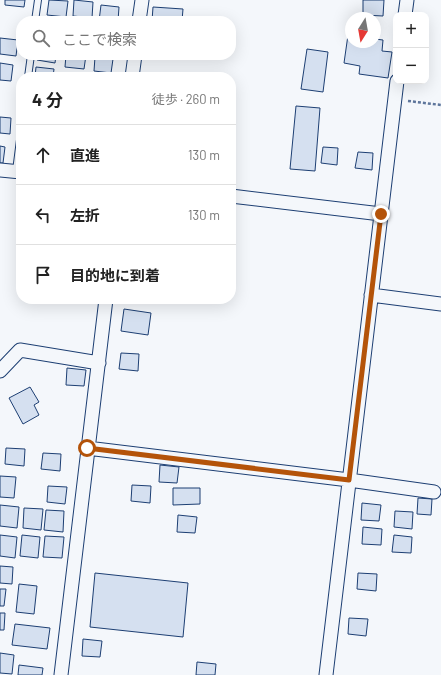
<!DOCTYPE html>
<html lang="ja">
<head>
<meta charset="utf-8">
<style>
  :root { --surface:#fff; --page:#f6f6f6; --text:#222; --muted:#767676; --line:#e0e0e0 }
  body { margin:0; font-family:Barlow,"Noto Sans JP",sans-serif; background:var(--page); color:var(--text) }
  .controls { position:absolute; right:12px; top:12px; display:grid; overflow:hidden; border-radius:8px; box-shadow:0 4px 16px #0002 }
  .controls button { width:36px; height:36px; display:grid; place-items:center; padding:0; border:0; border-bottom:1px solid var(--line); background:var(--surface); color:var(--text); font:20px sans-serif }
  .compass { position:absolute; left:345px; top:12px; width:36px; height:36px; border-radius:50%; background:var(--surface); box-shadow:0 4px 16px #0002; rotate:191deg }
  .stop { position:absolute; width:12px; height:12px; margin:-9px; border:3px solid #b45309; border-radius:50%; background:#fff }
  .stop.end { background:#b45309; border-color:#fff; box-shadow:0 1px 4px #0008 }
  .list { margin:0; padding:0; list-style:none }
  h2 { display:flex; justify-content:space-between; align-items:center; height:52px; margin:0; padding:0 16px; font-size:17px }
  h2 small { font-size:13px; font-weight:400; color:var(--muted) }
  .list li { display:grid; grid-template-columns:26px 1fr auto; gap:12px; align-items:center; box-sizing:border-box; height:60px; padding:0 16px; border-top:1px solid var(--line) }
  .list b { display:block; font-size:15px; white-space:nowrap }
  .list em { font-size:13px; font-style:normal; color:var(--muted) }
  .icon { flex:none; width:22px; height:22px; fill:none; stroke:currentColor; stroke-width:2; stroke-linecap:round; stroke-linejoin:round }
  .map { position:relative; flex:none; width:441px; height:675px; overflow:hidden }
  .search { position:absolute; background:var(--surface); box-shadow:0 4px 16px #0002; left:16px; top:16px; width:220px; height:44px; display:flex; align-items:center; gap:10px; box-sizing:border-box; padding:0 14px; border-radius:16px; color:var(--muted); font-size:15px }
  .panel { position:absolute; background:var(--surface); box-shadow:0 4px 16px #0002; left:16px; top:72px; width:220px; height:232px; border-radius:16px }
  .map>svg:first-child { display:block }
</style>
</head>
<body>
<div class="map">
<svg width="441" height="675" viewBox="0 0 441 675">
  <rect width="100%" height="100%" fill="#f4f7fb"/>
  <!-- building -->
  <path fill="#d5e0f0" stroke="#1d3f73" d="M 5,0 L 25,0 L 24,7 L 5,5 Z
    M 49,0 L 68,1 L 66,17 L 47,15 Z
    M 74,0 L 93,2 L 92,18 L 73,16 Z
    M 363,0 L 384,0 L 383,16 L 363,15 Z
    M 101,5 L 119,7 L 118,21 L 99,21 Z
    M 153,7 L 183,9 L 182,21 L 152,21 Z
    M 348,35 L 351,35 L 351,42 L 375,42 L 375,39 L 383,40 L 382,51 L 392,52 L 388,78 L 359,74 L 360,66 L 344,63 Z
    M 0,38 L 18,40 L 16,56 L 0,54 Z
    M 307,49 L 328,52 L 323,92 L 301,89 Z
    M 38,55 L 56,55 L 55,63 L 37,60 Z
    M 66,55 L 86,55 L 84,69 L 65,67 Z
    M 95,57 L 113,59 L 111,73 L 94,71 Z
    M 0,63 L 13,65 L 11,81 L 0,80 Z
    M 36,67 L 54,69 L 53,77 L 35,77 Z
    M 296,106 L 320,108 L 315,171 L 290,169 Z
    M 0,117 L 11,118 L 10,134 L 0,133 Z
    M 0,146 L 5,147 L 3,163 L 0,163 Z
    M 323,147 L 338,148 L 337,165 L 321,163 Z
    M 358,152 L 373,153 L 372,170 L 355,168 Z
    M 124,309 L 151,313 L 148,335 L 121,331 Z
    M 121,353 L 139,354 L 138,371 L 119,369 Z
    M 67,368 L 86,370 L 84,386 L 66,385 Z
    M 30,387 L 39,402 L 34,405 L 39,415 L 23,424 L 9,398 Z
    M 6,448 L 25,449 L 24,466 L 5,464 Z
    M 43,453 L 61,454 L 60,471 L 41,469 Z
    M 160,465 L 179,467 L 177,483 L 159,482 Z
    M 0,476 L 16,477 L 14,498 L 0,497 Z
    M 132,485 L 151,486 L 150,503 L 131,501 Z
    M 48,486 L 67,487 L 65,504 L 47,502 Z
    M 173,488 L 200,488 L 200,504 L 173,505 Z
    M 418,498 L 432,499 L 431,515 L 417,514 Z
    M 362,503 L 381,505 L 379,521 L 361,520 Z
    M 0,505 L 19,507 L 17,528 L 0,526 Z
    M 24,508 L 43,509 L 41,530 L 23,528 Z
    M 46,510 L 64,511 L 63,532 L 44,530 Z
    M 395,511 L 413,512 L 412,529 L 394,527 Z
    M 178,515 L 197,517 L 195,533 L 177,532 Z
    M 363,527 L 382,529 L 381,545 L 362,544 Z
    M 0,535 L 17,537 L 15,558 L 0,556 Z
    M 22,535 L 40,537 L 38,558 L 20,556 Z
    M 394,535 L 412,537 L 411,553 L 392,552 Z
    M 45,536 L 64,537 L 62,558 L 43,557 Z
    M 0,566 L 13,567 L 12,584 L 0,583 Z
    M 95,573 L 188,583 L 183,637 L 90,627 Z
    M 358,573 L 377,574 L 376,591 L 357,589 Z
    M 19,584 L 37,586 L 34,614 L 16,612 Z
    M 0,589 L 6,589 L 4,606 L 0,606 Z
    M 0,613 L 5,613 L 4,630 L 0,630 Z
    M 349,618 L 368,619 L 366,636 L 348,634 Z
    M 15,624 L 50,628 L 47,649 L 12,645 Z
    M 83,639 L 102,641 L 100,657 L 82,656 Z
    M 0,653 L 14,655 L 12,674 L 0,673 Z
    M 197,662 L 216,664 L 215,675 L 196,675 Z
    M 19,665 L 43,668 L 42,675 L 18,675 Z"/>
  <g fill="none" stroke-linecap="round" stroke-linejoin="round">
    <defs>
      <path id="service" d="M 35,21 L 38,0
        M 28,77 L 31,55
        M 16,171 L 21,132"/>
      <path id="minor" d="M 405,15 L 407,0
        M 139,21 L 142,0
        M 132,77 L 135,55
        M 0,170 L 21,172
        M 231,196 L 381,214
        M 371,295 L 441,304
        M 0,371 L 20,350 L 99,363
        M 87,448 L 349,480 L 434,492
        M 61,675 L 106,299
        M 326,675 L 397,81"/>
    </defs>
    <!-- service casing -->
    <use href="#service" stroke="#1d3f73" stroke-width="8"/>
    <!-- minor casing -->
    <use href="#minor" stroke="#1d3f73" stroke-width="15"/>
    <!-- path -->
    <path stroke="#5e769c" stroke-width="2.5" stroke-dasharray="3 2" stroke-linecap="butt" d="M 408,101 L 441,105"/>
    <!-- service -->
    <use href="#service" stroke="#f4f7fb" stroke-width="6"/>
    <!-- minor -->
    <use href="#minor" stroke="#f4f7fb" stroke-width="13"/>
  </g>
  <g fill="none" stroke-linecap="round" stroke-linejoin="round">
    <!-- route -->
    <path stroke="#b45309" stroke-width="5" d="M 87,448 L 349,480 L 381,214"/>
  </g>
</svg>
<div class="controls">
<button>+</button>
<button>−</button>
</div>
<svg class="compass" viewBox="-18 -18 36 36"><path d="M0-13l5 13h-10z" fill="#e53935"/><path d="M0 13l5-13h-10z" fill="#767676"/></svg>
<div class="stop" style="left:87px;top:448px"></div>
<div class="stop end" style="left:381px;top:214px"></div>
<div class="search"><svg class="icon" aria-label="search" viewBox="0 0 24 24"><circle cx="10" cy="10" r="6"/><path d="M15 15l6 6"/></svg>ここで検索</div>
<section class="panel">
<h2>4 分<small>徒歩 · 260 m</small></h2>
<ul class="list">
<li><svg class="icon" aria-label="ahead" viewBox="0 0 24 24"><path d="M12 20V5M6 11l6-6 6 6"/></svg><div><b>直進</b></div><em>130 m</em></li>
<li><svg class="icon" aria-label="left" viewBox="0 0 24 24"><path d="M17 20v-9H6M10 6l-5 5 5 5"/></svg><div><b>左折</b></div><em>130 m</em></li>
<li><svg class="icon" aria-label="arrive" viewBox="0 0 24 24"><path d="M6 21V4h12l-3 4 3 4H6"/></svg><div><b>目的地に到着</b></div></li>
</ul>
</section>
</div>
</body>
</html>
